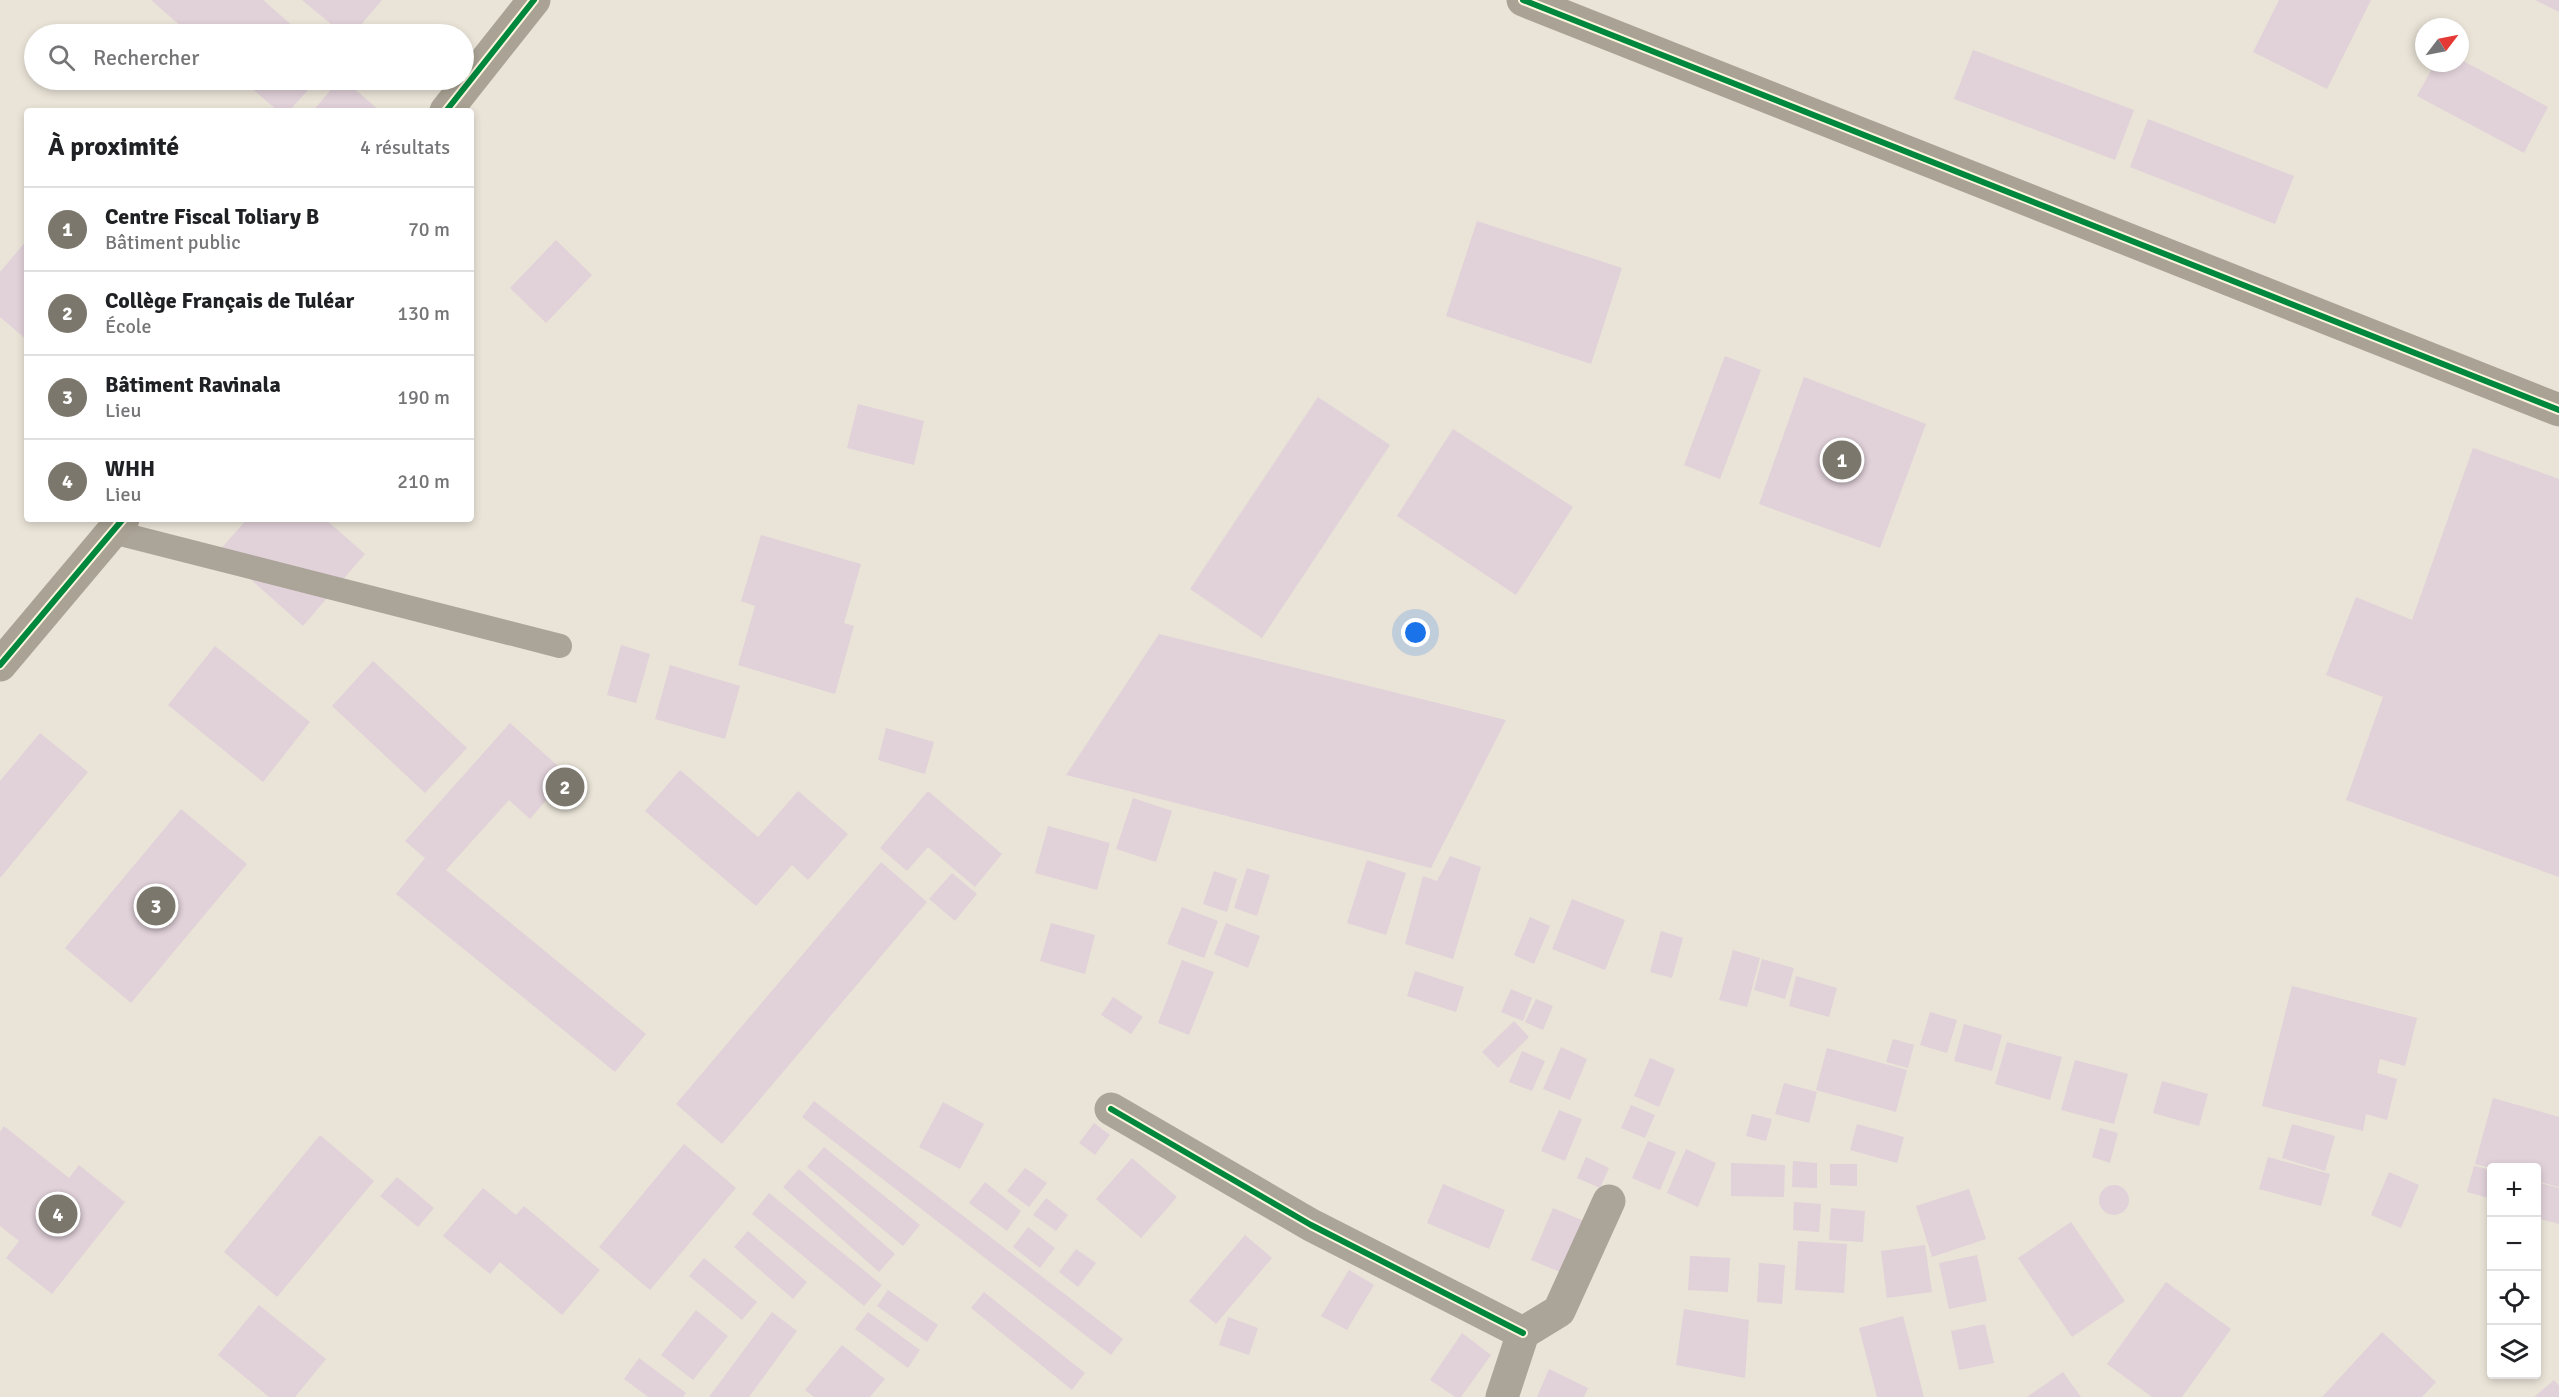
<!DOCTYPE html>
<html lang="fr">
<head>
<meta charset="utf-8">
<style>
  :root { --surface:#fff; --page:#f2f2f2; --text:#202124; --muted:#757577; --line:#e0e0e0; --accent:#7c776d }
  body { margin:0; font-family:Signika,sans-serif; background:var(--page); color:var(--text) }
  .controls { position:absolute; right:18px; bottom:18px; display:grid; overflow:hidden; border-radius:6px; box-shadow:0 3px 9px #0003 }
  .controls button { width:54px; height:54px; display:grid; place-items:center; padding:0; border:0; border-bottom:2px solid var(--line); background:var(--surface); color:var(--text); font:30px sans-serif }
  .compass { position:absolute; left:2415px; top:18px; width:54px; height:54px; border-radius:50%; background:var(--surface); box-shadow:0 3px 9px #0003; rotate:58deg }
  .you { position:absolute; left:1416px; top:633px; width:21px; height:21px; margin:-15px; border:4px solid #fff; border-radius:50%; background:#1a73e8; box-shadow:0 0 0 9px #1a73e833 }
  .badge { display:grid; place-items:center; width:39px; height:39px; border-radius:50%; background:var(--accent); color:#fff; font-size:20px; font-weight:700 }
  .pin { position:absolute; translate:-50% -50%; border:3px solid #fff; box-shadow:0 2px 6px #0006 }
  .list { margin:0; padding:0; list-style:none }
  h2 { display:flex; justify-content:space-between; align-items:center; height:78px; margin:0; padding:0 24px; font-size:26px }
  h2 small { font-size:20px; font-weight:400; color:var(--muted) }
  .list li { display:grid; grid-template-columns:39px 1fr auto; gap:18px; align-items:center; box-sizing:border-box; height:84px; padding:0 24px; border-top:2px solid var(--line) }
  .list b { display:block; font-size:22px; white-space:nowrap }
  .list p { margin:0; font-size:20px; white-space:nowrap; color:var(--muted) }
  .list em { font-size:20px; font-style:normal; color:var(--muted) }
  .icon { flex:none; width:33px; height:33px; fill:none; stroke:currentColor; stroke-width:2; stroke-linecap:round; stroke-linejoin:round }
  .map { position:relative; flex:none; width:2559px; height:1397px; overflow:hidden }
  .search { position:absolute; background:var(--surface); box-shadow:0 3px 9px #0003; left:24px; top:24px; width:450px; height:66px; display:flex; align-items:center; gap:15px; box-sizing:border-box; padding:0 21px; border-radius:33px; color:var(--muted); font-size:22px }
  .panel { position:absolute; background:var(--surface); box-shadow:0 3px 9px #0003; left:24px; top:108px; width:450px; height:414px; border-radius:6px }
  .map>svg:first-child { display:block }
</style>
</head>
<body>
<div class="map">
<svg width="2559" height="1397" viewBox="0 0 2559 1397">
  <rect width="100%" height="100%" fill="#eae4d8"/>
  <!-- building -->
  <path fill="#e1d1d9" d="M 151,0 L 263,0 L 302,34 L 190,34 Z
    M 302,0 L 382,0 L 353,34 L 343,34 Z
    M 2279,0 L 2371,0 L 2327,89 L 2253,52 Z
    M 2535,0 L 2559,0 L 2559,12 Z
    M 1973,50 L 2134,110 L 2115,160 L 1954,99 Z
    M 2460,59 L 2548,107 L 2524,153 L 2417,96 L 2435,63 L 2460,63 Z
    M 242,80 L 317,80 L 289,111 L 278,111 Z
    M 339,80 L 344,80 L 379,110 L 313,111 Z
    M 2148,119 L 2294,176 L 2275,224 L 2130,167 Z
    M 1477,221 L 1622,268 L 1591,364 L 1446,316 Z
    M 27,240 L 27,340 L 0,317 L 0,272 Z
    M 556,240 L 592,275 L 546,323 L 510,288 Z
    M 1725,356 L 1761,370 L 1720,479 L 1684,465 Z
    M 1804,377 L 1926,424 L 1880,548 L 1759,504 Z
    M 1318,397 L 1390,445 L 1262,638 L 1190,589 Z
    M 858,404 L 924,421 L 914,465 L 847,448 Z
    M 1453,429 L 1573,507 L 1516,595 L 1397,516 Z
    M 2473,448 L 2559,479 L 2559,877 L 2346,800 L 2383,697 L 2326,675 L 2356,597 L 2412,620 Z
    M 247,519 L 325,519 L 365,554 L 303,626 L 219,551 Z
    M 761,535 L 861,564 L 844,623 L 854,626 L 835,694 L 738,665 L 755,606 L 741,601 Z
    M 1159,634 L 1506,720 L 1431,868 L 1066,775 Z
    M 621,645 L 650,654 L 636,703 L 607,695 Z
    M 215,646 L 310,722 L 263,782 L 168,705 Z
    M 373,661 L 467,748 L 425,793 L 332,706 Z
    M 670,665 L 740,686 L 725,739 L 655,719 Z
    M 510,723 L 568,775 L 530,819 L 509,800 L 446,870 L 646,1034 L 615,1072 L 396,894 L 425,858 L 405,841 Z
    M 886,728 L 934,742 L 925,774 L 878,760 Z
    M 40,733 L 88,772 L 0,878 L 0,781 Z
    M 680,770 L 758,837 L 798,791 L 848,834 L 808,880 L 792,865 L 756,906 L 645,811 Z
    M 928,791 L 1002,854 L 975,887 L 928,847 L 907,871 L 880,848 Z
    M 1133,798 L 1172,811 L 1156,862 L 1116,849 Z
    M 181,809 L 247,864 L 131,1003 L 65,948 Z
    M 1048,826 L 1110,843 L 1097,890 L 1035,873 Z
    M 1450,856 L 1481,867 L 1453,959 L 1405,944 L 1423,876 L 1437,881 Z
    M 1367,860 L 1406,873 L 1386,935 L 1347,923 Z
    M 881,862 L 927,902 L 722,1144 L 676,1104 Z
    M 1247,868 L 1270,875 L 1257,916 L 1234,908 Z
    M 1214,871 L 1237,879 L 1227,912 L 1203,904 Z
    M 952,873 L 977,894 L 955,921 L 929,899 Z
    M 1572,899 L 1625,920 L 1605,970 L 1552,949 Z
    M 1182,907 L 1218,921 L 1204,958 L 1167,944 Z
    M 1530,917 L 1550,926 L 1534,964 L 1514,955 Z
    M 1051,923 L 1095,935 L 1085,974 L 1040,961 Z
    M 1226,923 L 1260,936 L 1248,968 L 1214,954 Z
    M 1661,931 L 1683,938 L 1672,978 L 1650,972 Z
    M 1733,950 L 1760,958 L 1747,1007 L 1719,1000 Z
    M 1762,959 L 1794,968 L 1785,999 L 1754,990 Z
    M 1182,960 L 1214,972 L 1189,1035 L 1158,1023 Z
    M 1415,971 L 1464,987 L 1456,1012 L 1407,996 Z
    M 1796,976 L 1837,988 L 1829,1017 L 1789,1006 Z
    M 2292,986 L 2417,1018 L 2405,1066 L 2380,1059 L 2377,1073 L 2397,1079 L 2387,1120 L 2366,1114 L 2363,1131 L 2262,1106 Z
    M 1511,989 L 1532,998 L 1523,1021 L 1501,1012 Z
    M 1113,997 L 1143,1017 L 1131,1034 L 1101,1015 Z
    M 1536,999 L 1553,1006 L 1543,1030 L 1525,1022 Z
    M 1930,1012 L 1957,1020 L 1947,1053 L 1920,1045 Z
    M 1514,1021 L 1529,1037 L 1498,1068 L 1482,1052 Z
    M 1964,1024 L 2002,1035 L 1992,1071 L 1954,1061 Z
    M 1893,1039 L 1914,1045 L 1908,1068 L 1886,1062 Z
    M 2007,1042 L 2062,1057 L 2050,1100 L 1995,1084 Z
    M 1561,1047 L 1587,1059 L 1570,1100 L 1543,1089 Z
    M 1827,1048 L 1907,1070 L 1896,1112 L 1816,1090 Z
    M 1522,1051 L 1545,1061 L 1532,1091 L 1509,1082 Z
    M 1650,1058 L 1675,1069 L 1659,1107 L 1634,1096 Z
    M 2075,1060 L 2128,1074 L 2114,1124 L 2061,1110 Z
    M 2162,1081 L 2208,1094 L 2199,1126 L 2153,1113 Z
    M 1784,1083 L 1817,1092 L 1809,1123 L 1775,1114 Z
    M 2493,1098 L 2559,1117 L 2559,1187 L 2536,1181 L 2536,1168 L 2492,1168 L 2475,1164 Z
    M 814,1101 L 1123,1339 L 1111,1355 L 802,1117 Z
    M 943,1102 L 984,1124 L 960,1169 L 919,1147 Z
    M 1631,1105 L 1655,1115 L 1645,1138 L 1621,1128 Z
    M 1559,1110 L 1582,1119 L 1565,1161 L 1541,1151 Z
    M 1752,1114 L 1772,1119 L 1766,1141 L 1746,1136 Z
    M 1094,1123 L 1110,1135 L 1095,1155 L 1079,1143 Z
    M 1857,1124 L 1904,1137 L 1897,1163 L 1850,1150 Z
    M 2292,1124 L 2335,1136 L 2325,1171 L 2282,1158 Z
    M 4,1126 L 69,1178 L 79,1165 L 125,1202 L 52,1294 L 6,1258 L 19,1241 L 0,1226 L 0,1132 Z
    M 2100,1128 L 2118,1133 L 2110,1163 L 2092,1157 Z
    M 320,1135 L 374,1181 L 277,1297 L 224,1252 Z
    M 1648,1141 L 1676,1152 L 1660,1190 L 1632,1178 Z
    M 684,1144 L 736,1188 L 650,1290 L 599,1247 Z
    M 824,1147 L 920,1225 L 903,1246 L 807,1167 Z
    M 1686,1149 L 1716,1163 L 1698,1207 L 1667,1193 Z
    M 1586,1157 L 1609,1168 L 1600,1188 L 1577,1178 Z
    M 2268,1157 L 2330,1174 L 2321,1206 L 2259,1189 Z
    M 1132,1158 L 1177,1197 L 1141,1238 L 1096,1199 Z
    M 1793,1161 L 1817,1163 L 1817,1188 L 1792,1187 Z
    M 1731,1163 L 1785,1165 L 1784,1197 L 1731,1196 Z
    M 1830,1164 L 1857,1164 L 1857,1186 L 1830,1185 Z
    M 2474,1166 L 2492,1170 L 2492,1199 L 2467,1192 Z
    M 1025,1168 L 1047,1183 L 1029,1207 L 1007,1191 Z
    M 799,1169 L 895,1254 L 879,1272 L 783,1187 Z
    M 2389,1172 L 2419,1185 L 2401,1228 L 2371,1215 Z
    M 397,1177 L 434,1208 L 418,1227 L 380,1196 Z
    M 985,1182 L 1021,1211 L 1007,1231 L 969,1203 Z
    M 2536,1182 L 2559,1188 L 2559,1224 L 2536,1218 Z
    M 1443,1184 L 1505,1210 L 1489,1249 L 1427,1223 Z
    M2099 1200a15 15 0 1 1 30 0a15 15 0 1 1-30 0Z
    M 483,1188 L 516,1215 L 524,1206 L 600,1270 L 562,1315 L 500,1262 L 490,1274 L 443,1236 Z
    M 1969,1189 L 1986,1239 L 1932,1257 L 1916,1206 Z
    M 769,1193 L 882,1285 L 864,1306 L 752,1214 Z
    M 1046,1198 L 1068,1215 L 1056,1231 L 1033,1215 Z
    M 1794,1202 L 1821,1204 L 1819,1232 L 1793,1230 Z
    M 1553,1208 L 1589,1223 L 1567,1275 L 1531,1260 Z
    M 1831,1208 L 1865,1211 L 1863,1242 L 1829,1240 Z
    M 2071,1222 L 2125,1301 L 2072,1337 L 2018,1258 Z
    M 1028,1227 L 1055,1248 L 1040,1268 L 1013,1247 Z
    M 748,1231 L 807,1282 L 793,1299 L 734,1247 Z
    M 1245,1235 L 1272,1258 L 1216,1324 L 1189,1301 Z
    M 1798,1241 L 1847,1244 L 1844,1293 L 1795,1290 Z
    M 1925,1245 L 1932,1292 L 1887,1298 L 1881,1251 Z
    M 1076,1249 L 1096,1263 L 1078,1287 L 1059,1272 Z
    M 1977,1255 L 1987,1301 L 1949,1309 L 1939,1263 Z
    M 1690,1256 L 1730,1258 L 1728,1292 L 1688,1290 Z
    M 704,1258 L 757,1302 L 742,1320 L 689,1276 Z
    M 1759,1263 L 1785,1265 L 1782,1304 L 1757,1302 Z
    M 1349,1270 L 1374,1285 L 1347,1330 L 1321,1316 Z
    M 2166,1282 L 2231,1329 L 2182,1397 L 2152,1397 L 2107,1364 Z
    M 888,1290 L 938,1325 L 927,1342 L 877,1306 Z
    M 984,1292 L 1085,1373 L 1072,1390 L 971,1308 Z
    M 259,1305 L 326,1359 L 295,1397 L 269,1397 L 218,1355 Z
    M 1684,1309 L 1749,1320 L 1745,1378 L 1676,1365 Z
    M 696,1310 L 728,1336 L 693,1380 L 661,1355 Z
    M 772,1312 L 797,1331 L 749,1397 L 709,1397 Z
    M 868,1312 L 920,1350 L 908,1368 L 855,1329 Z
    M 1903,1316 L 1924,1397 L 1877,1397 L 1859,1328 Z
    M 1228,1317 L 1258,1328 L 1249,1355 L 1219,1345 Z
    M 1985,1324 L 1994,1363 L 1959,1370 L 1951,1331 Z
    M 2382,1332 L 2436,1382 L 2422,1397 L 2322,1397 Z
    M 1462,1333 L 1491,1355 L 1461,1397 L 1455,1397 L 1430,1380 Z
    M 842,1345 L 885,1379 L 870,1397 L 814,1397 L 805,1390 Z
    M 639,1358 L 686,1393 L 683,1397 L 648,1397 L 624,1379 Z
    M 1549,1369 L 1588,1388 L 1584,1397 L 1537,1397 Z
    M 2063,1372 L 2081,1397 L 2027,1397 Z
    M 2554,1380 L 2559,1386 L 2559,1397 L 2534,1397 Z"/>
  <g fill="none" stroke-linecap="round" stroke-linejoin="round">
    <!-- lane -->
    <path stroke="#aba499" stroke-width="24" d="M 113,532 L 560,646"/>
    <!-- street -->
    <path stroke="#aba499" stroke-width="33" d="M 1111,1109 L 1311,1225 L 1523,1333
      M 1502,1397 L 1523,1333 L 1559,1311 L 1609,1201"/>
    <!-- secondary -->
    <path stroke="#aaa395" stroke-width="33" d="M 1523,0 L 2559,410
      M 446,111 L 534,0
      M 0,665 L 123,519"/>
    <defs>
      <path id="cycleway" d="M 1523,0 L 2559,410
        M 446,111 L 534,0
        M 0,665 L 123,519
        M 1111,1109 L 1311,1225 L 1523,1333"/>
    </defs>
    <!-- cycleway casing -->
    <use href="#cycleway" stroke="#fef5de" stroke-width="10"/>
    <!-- cycleway -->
    <use href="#cycleway" stroke="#00873e" stroke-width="6"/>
  </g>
</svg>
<div class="controls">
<button>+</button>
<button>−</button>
<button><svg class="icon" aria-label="locate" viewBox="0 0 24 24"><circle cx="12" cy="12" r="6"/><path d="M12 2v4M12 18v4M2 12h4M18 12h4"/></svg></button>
<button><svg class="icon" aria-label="layers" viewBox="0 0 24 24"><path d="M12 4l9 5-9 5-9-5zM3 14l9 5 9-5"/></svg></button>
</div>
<svg class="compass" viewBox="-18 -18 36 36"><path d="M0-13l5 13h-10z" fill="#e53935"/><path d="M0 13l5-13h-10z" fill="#757577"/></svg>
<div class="you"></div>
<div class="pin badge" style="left:1842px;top:460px">1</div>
<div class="pin badge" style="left:565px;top:787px">2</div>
<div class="pin badge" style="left:156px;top:906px">3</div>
<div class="pin badge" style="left:58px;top:1214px">4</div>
<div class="search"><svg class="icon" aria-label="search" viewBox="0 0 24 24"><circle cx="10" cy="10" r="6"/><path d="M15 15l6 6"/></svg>Rechercher</div>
<section class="panel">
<h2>À proximité<small>4 résultats</small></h2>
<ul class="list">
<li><span class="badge">1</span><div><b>Centre Fiscal Toliary B</b><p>Bâtiment public</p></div><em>70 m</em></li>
<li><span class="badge">2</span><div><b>Collège Français de Tuléar</b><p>École</p></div><em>130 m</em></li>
<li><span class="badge">3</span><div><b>Bâtiment Ravinala</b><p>Lieu</p></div><em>190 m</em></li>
<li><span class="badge">4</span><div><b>WHH</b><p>Lieu</p></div><em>210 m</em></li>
</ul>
</section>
</div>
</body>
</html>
